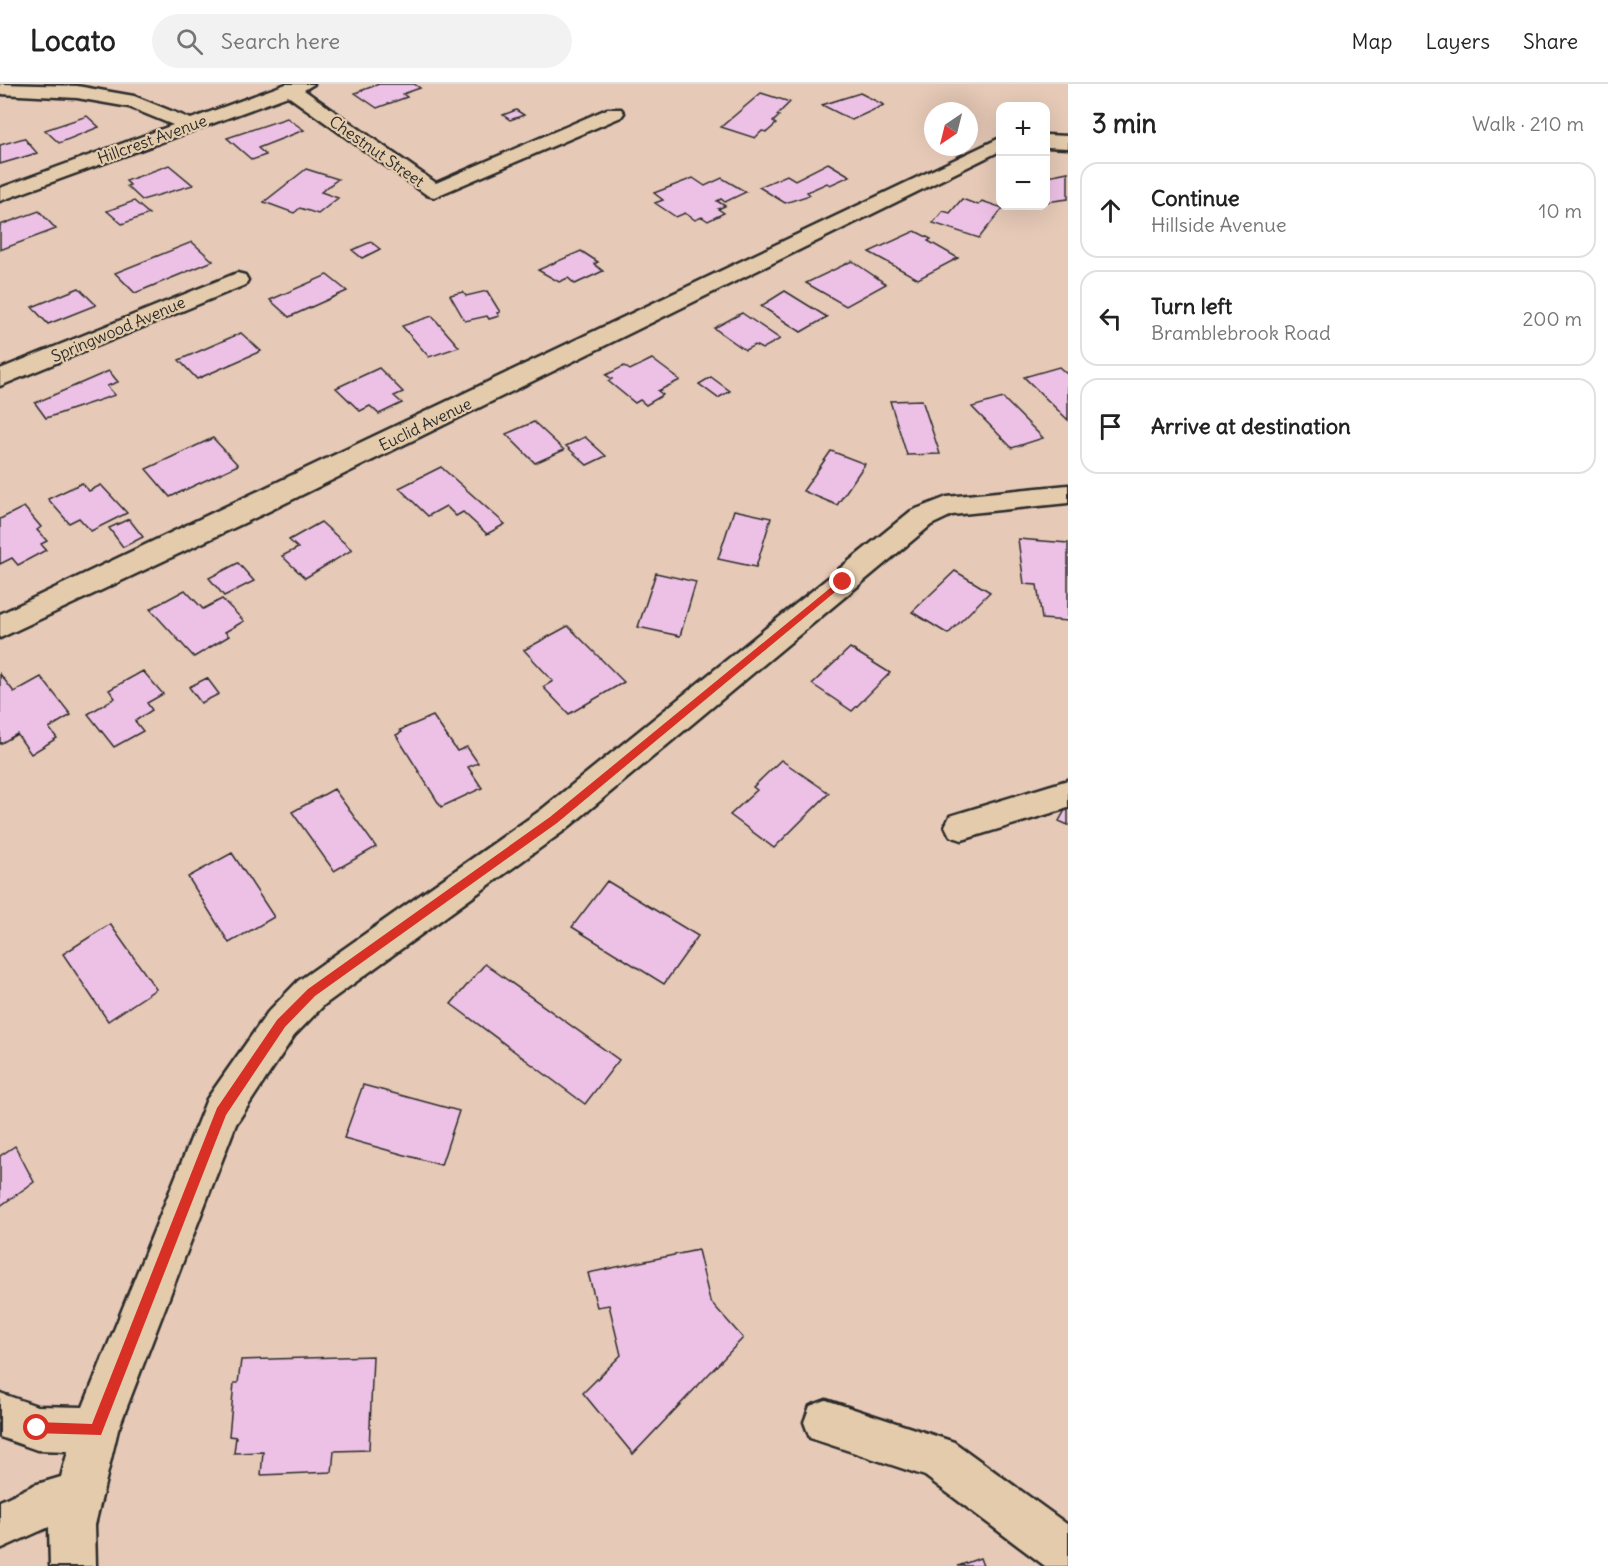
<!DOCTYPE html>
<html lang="en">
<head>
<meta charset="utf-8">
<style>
  :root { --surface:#fff; --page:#f2f2f2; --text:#222; --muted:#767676; --line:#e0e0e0 }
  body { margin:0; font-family:Delius,sans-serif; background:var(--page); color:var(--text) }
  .controls { position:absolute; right:18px; top:18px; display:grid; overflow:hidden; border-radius:12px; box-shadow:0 6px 24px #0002 }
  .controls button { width:54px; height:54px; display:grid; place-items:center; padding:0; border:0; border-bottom:2px solid var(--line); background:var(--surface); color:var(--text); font:30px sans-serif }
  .compass { position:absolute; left:924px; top:18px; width:54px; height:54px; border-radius:50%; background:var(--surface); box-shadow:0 6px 24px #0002; rotate:215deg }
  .stop { position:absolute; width:18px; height:18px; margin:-14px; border:4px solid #d93025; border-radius:50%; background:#fff }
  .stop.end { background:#d93025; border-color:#fff; box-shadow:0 2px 6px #0008 }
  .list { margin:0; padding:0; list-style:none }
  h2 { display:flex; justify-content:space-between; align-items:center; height:78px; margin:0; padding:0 24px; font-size:26px }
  h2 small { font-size:20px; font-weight:400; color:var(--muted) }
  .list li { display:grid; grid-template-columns:39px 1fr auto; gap:18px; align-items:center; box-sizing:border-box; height:96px; margin:0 12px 12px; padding:0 12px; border:2px solid var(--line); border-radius:18px }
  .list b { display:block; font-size:22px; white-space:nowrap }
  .list p { margin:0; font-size:20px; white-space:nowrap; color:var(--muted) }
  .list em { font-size:20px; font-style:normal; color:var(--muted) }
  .icon { flex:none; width:33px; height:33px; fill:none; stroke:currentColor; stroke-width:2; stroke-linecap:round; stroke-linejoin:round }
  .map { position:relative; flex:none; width:1068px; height:1482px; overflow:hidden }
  header { display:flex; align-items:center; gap:36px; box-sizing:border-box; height:84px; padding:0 30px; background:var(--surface); border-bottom:2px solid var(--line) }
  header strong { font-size:28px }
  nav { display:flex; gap:33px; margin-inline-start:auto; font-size:21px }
  .search { width:420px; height:54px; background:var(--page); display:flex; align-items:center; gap:15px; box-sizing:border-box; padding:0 21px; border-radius:33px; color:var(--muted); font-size:22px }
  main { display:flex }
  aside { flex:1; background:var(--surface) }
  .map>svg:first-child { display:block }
</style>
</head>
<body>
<header>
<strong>Locato</strong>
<div class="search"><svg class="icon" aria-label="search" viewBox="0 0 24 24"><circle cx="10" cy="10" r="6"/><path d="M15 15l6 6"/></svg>Search here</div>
<nav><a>Map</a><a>Layers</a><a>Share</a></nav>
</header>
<main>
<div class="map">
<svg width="1068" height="1482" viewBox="0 0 1068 1482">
  <rect width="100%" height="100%" fill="#e6c9b7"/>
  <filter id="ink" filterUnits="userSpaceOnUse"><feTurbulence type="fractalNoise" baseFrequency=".0167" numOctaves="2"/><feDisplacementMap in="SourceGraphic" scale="12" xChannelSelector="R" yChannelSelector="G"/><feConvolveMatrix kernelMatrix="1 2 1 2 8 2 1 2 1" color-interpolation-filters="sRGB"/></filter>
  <g filter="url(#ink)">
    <!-- building -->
    <path fill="#edc1e5" stroke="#2b2b2b" stroke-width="1.5" d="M 379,0 L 414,0 L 420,4 L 403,10 L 407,13 L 377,24 L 355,9 Z
      M 761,9 L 790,18 L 777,31 L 779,32 L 773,38 L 776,40 L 767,48 L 762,47 L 755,54 L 721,43 Z
      M 860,9 L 884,21 L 852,36 L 822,21 Z
      M 516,26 L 524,31 L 510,36 L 503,31 Z
      M 87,32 L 99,43 L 59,59 L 45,46 Z
      M 287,34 L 304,46 L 258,64 L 266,71 L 252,76 L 227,54 Z
      M 24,54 L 37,69 L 0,80 L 0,61 Z
      M 828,79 L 850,92 L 830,101 L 827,99 L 807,108 L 810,111 L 785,119 L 759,103 L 787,91 L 795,96 Z
      M 169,81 L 193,101 L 142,116 L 127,102 L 130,101 L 126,97 Z
      M 306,85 L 338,95 L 321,108 L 338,114 L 318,130 L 300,124 L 294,129 L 264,118 Z
      M 1068,88 L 1068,115 L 1046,118 L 1046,90 L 1048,92 Z
      M 693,94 L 705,102 L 722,94 L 746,108 L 725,118 L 721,115 L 717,117 L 725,122 L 718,125 L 724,129 L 708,137 L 702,133 L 695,136 L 685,129 L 676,133 L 655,119 L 663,116 L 654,109 Z
      M 962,115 L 978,121 L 982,117 L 1003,124 L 979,154 L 933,139 L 943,127 L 950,129 Z
      M 134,117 L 149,130 L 122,140 L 107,127 Z
      M 39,127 L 56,145 L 0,166 L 0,141 Z
      M 915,147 L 931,155 L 928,157 L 958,174 L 918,195 L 869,168 Z
      M 192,158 L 213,177 L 135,209 L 115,189 Z
      M 371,158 L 380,165 L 362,174 L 352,166 Z
      M 581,167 L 598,178 L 594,180 L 603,187 L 575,200 L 568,194 L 559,198 L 538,186 Z
      M 852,177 L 886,200 L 846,222 L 806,199 Z
      M 327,191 L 347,207 L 289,233 L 270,216 Z
      M 79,204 L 96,221 L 48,240 L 32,223 Z
      M 487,207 L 500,228 L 497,229 L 499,232 L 489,235 L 487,232 L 465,237 L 450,211 L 463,208 L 466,212 Z
      M 785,207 L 827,233 L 801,248 L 761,222 Z
      M 742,229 L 780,255 L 762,265 L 755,261 L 745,266 L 714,244 Z
      M 432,232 L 459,263 L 429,273 L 402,242 Z
      M 241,249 L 261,267 L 197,295 L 179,276 Z
      M 652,275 L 680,296 L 658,307 L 663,311 L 646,321 L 640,316 L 635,319 L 608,297 L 612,295 L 606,291 L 624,282 L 630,286 Z
      M 1059,283 L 1068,291 L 1068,336 L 1024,293 Z
      M 379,284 L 403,308 L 394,312 L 402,319 L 379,330 L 370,322 L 360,327 L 336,304 Z
      M 109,287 L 118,298 L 107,302 L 115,311 L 46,334 L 35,319 Z
      M 711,293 L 730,307 L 718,314 L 699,300 Z
      M 1003,314 L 1043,354 L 1012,364 L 972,323 Z
      M 922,316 L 940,370 L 907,371 L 890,317 Z
      M 534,338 L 564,366 L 535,379 L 506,350 Z
      M 585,353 L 606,372 L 587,381 L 566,362 Z
      M 213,354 L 238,381 L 170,413 L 146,385 Z
      M 831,367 L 865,380 L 837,421 L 803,407 Z
      M 441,383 L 505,440 L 487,450 L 463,428 L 456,432 L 446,422 L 428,432 L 399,404 Z
      M 82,399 L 89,407 L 101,401 L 127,429 L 91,447 L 79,434 L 69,439 L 48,415 Z
      M 24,423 L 41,443 L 37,446 L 47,457 L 41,460 L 46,466 L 18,481 L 12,474 L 0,480 L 0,435 Z
      M 734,426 L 771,434 L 756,483 L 718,475 Z
      M 129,435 L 143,453 L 123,463 L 109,444 Z
      M 321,438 L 352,466 L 305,494 L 282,472 L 298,464 L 289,456 Z
      M 1018,455 L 1068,459 L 1068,537 L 1042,535 L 1037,501 L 1024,500 Z
      M 238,479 L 254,497 L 224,512 L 209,494 Z
      M 955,487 L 990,508 L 948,550 L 912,528 Z
      M 656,489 L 696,498 L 680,552 L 638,543 Z
      M 185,506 L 203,525 L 222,515 L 244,537 L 225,548 L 229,552 L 194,573 L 150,525 Z
      M 568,542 L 624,598 L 569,630 L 543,603 L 553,597 L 524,566 Z
      M 850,564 L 890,589 L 852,627 L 812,600 Z
      M 143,587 L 163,610 L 147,619 L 152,626 L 135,637 L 143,647 L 114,663 L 88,630 L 115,614 L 109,606 Z
      M 0,590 L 14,608 L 41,593 L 71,631 L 49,644 L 57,654 L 31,670 L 17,650 L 0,660 Z
      M 207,594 L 219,610 L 201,619 L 189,603 Z
      M 433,632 L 457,667 L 467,663 L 478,679 L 468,683 L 482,704 L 441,723 L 396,651 L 402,648 L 400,646 Z
      M 781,676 L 829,709 L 774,764 L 730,731 L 757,706 L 753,703 Z
      M 334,705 L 376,763 L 334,787 L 292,728 Z
      M 1068,721 L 1068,741 L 1059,737 Z
      M 232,769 L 274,833 L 229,859 L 188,793 Z
      M 607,797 L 698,852 L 664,900 L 572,843 Z
      M 110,840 L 156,905 L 108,937 L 63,870 Z
      M 485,880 L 619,976 L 585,1020 L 451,920 Z
      M 363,1001 L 459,1027 L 441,1081 L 344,1054 Z
      M 15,1062 L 34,1098 L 0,1122 L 0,1072 Z
      M 698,1166 L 710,1217 L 743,1254 L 633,1370 L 583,1309 L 621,1271 L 609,1221 L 597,1223 L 588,1189 Z
      M 373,1272 L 369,1366 L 334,1367 L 332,1388 L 261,1391 L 263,1368 L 234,1369 L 236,1353 L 229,1352 L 234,1299 L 238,1299 L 241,1276 Z
      M 980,1474 L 983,1482 L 958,1482 Z"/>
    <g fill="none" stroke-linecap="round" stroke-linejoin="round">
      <defs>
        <path id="minor" d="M 0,0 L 77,2 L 134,12 L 191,35 L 286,0 L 314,0 L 304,6 L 436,99 L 607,25 L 621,25 L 624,29 L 621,33 L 434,113 L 427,111 L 288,12 L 0,117 L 0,104 L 173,41 L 129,23 L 77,14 L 0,10 Z
          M 1046,51 L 1068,52 L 1068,64 L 1046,63 Z
          M 1000,54 L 1000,67 L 261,431 L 0,554 L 0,530 Z
          M 237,189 L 245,191 L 248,196 L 245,201 L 0,302 L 0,285 Z
          M 1068,401 L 1068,419 L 952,431 L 931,441 L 565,746 L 324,921 L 294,952 L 236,1040 L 118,1346 L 95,1441 L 96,1482 L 50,1482 L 49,1443 L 0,1465 L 0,1417 L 34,1401 L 61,1393 L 68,1367 L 37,1366 L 0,1353 L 0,1309 L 37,1322 L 83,1323 L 207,1015 L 268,928 L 298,897 L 541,726 L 911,427 L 947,413 Z
          M 1068,696 L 1068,724 L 962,756 L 950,752 L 945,742 L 950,732 Z
          M 826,1316 L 954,1358 L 1068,1441 L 1068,1482 L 1045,1482 L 925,1392 L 810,1354 L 804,1338 L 810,1322 Z"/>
      </defs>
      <!-- minor casing -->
      <use href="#minor" stroke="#2b2b2b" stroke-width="5"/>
      <!-- minor -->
      <use href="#minor" fill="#e4cbac" fill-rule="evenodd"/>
    </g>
  </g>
  <!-- route -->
  <path fill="#d93025" d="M 840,496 L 847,498 L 557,739 L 315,912 L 285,943 L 226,1031 L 101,1351 L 32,1349 L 32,1340 L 37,1338 L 92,1340 L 217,1024 L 277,936 L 308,905 L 550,733 Z"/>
  <g text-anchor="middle" stroke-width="4.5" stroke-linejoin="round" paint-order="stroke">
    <!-- far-street labels -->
    <g font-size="16" fill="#2b2b2b" stroke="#e4cbac">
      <text transform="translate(152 55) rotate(-20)" y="6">Hillcrest Avenue</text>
      <text transform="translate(377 67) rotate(35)" y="6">Chestnut Street</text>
      <text transform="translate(118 245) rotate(-23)" y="6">Springwood Avenue</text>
      <text transform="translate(425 340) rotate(-26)" y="6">Euclid Avenue</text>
    </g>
  </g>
</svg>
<div class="controls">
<button>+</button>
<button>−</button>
</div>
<svg class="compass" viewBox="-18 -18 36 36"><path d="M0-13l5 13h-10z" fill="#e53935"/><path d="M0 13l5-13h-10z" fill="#767676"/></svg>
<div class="stop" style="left:37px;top:1344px"></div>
<div class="stop end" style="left:843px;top:498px"></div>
</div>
<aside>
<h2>3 min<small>Walk · 210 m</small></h2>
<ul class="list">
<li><svg class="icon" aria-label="ahead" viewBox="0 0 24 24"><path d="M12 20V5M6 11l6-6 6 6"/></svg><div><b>Continue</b><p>Hillside Avenue</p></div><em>10 m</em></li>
<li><svg class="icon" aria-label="left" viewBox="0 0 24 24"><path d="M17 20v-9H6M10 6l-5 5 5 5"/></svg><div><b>Turn left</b><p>Bramblebrook Road</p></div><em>200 m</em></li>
<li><svg class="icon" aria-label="arrive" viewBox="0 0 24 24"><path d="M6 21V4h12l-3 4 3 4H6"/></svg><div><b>Arrive at destination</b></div></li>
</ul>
</aside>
</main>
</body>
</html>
